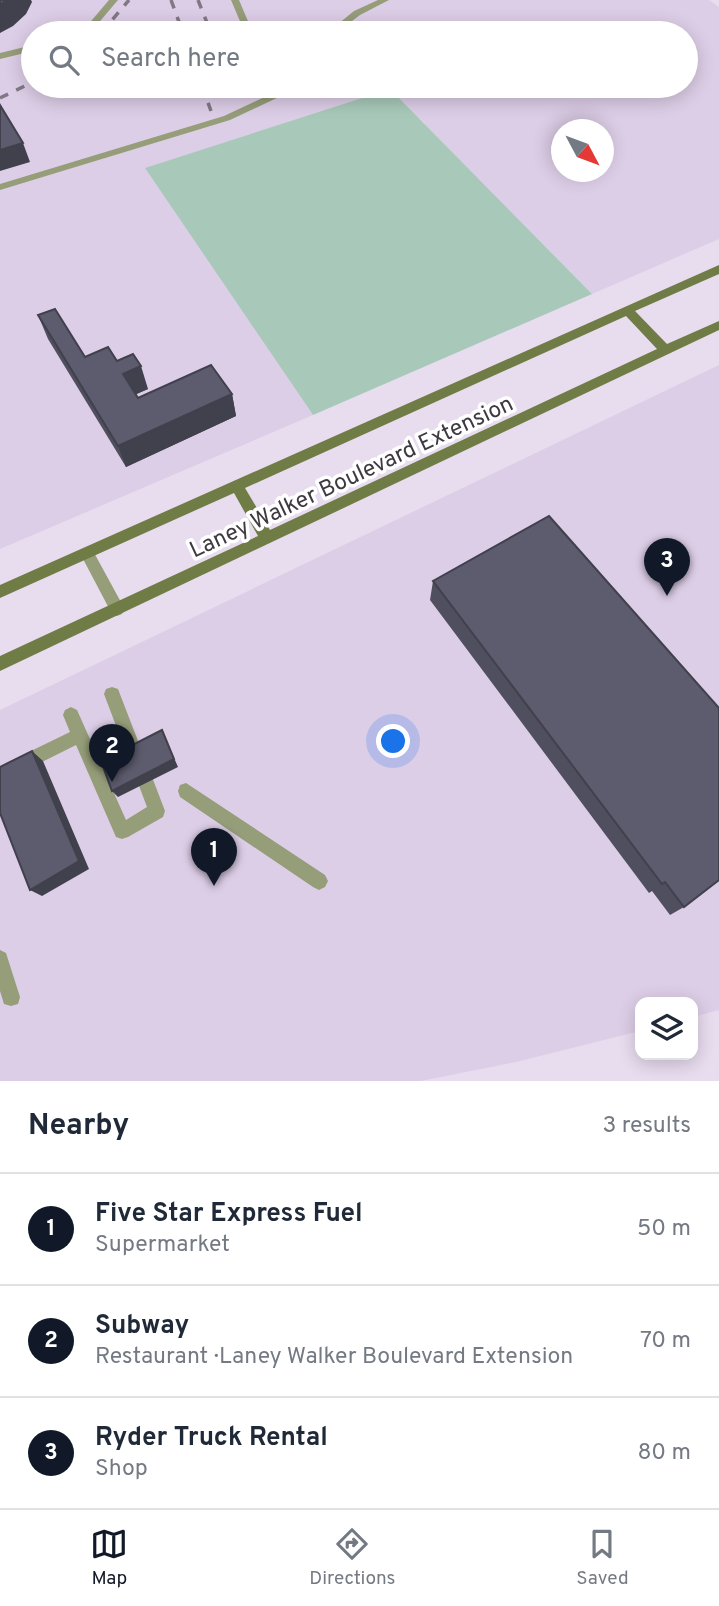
<!DOCTYPE html>
<html lang="en">
<head>
<meta charset="utf-8">
<style>
  :root { --surface:#fff; --page:#f2f2f3; --text:#1f2937; --muted:#747a83; --line:#e0e1e3; --accent:#111827 }
  body { margin:0; font-family:Overpass,sans-serif; background:var(--page); color:var(--text) }
  .controls { position:absolute; right:21px; bottom:21px; display:grid; overflow:hidden; border-radius:14px; box-shadow:0 4px 18px #0003 }
  .controls button { width:63px; height:63px; display:grid; place-items:center; padding:0; border:0; border-bottom:2px solid var(--line); background:var(--surface); color:var(--text); font:35px sans-serif }
  .compass { position:absolute; left:551px; top:119px; width:63px; height:63px; border-radius:50%; background:var(--surface); box-shadow:0 4px 18px #0003; rotate:131deg }
  .you { position:absolute; left:394px; top:742px; width:24px; height:24px; margin:-18px; border:5px solid #fff; border-radius:50%; background:#1a73e8; box-shadow:0 0 0 10px #1a73e833 }
  .badge { display:grid; place-items:center; width:46px; height:46px; border-radius:50%; background:var(--accent); color:#fff; font-size:23px; font-weight:700 }
  .pin { position:absolute; translate:-50% -58px; filter:drop-shadow(0 2px 4px #0008) }
  .pin::after { content:''; position:absolute; top:37px; width:24px; height:21px; background:inherit; clip-path:polygon(0 0,100% 0,50% 100%) }
  .list { margin:0; padding:0; list-style:none }
  h2 { display:flex; justify-content:space-between; align-items:center; height:91px; margin:0; padding:0 28px; font-size:30px }
  h2 small { font-size:23px; font-weight:400; color:var(--muted) }
  .list li { display:grid; grid-template-columns:46px 1fr auto; gap:21px; align-items:center; box-sizing:border-box; height:112px; padding:0 28px; border-top:2px solid var(--line) }
  .list b { display:block; font-size:26px; white-space:nowrap }
  .list p { margin:0; font-size:23px; white-space:nowrap; color:var(--muted) }
  .list em { font-size:23px; font-style:normal; color:var(--muted) }
  .icon { flex:none; width:38px; height:38px; fill:none; stroke:currentColor; stroke-width:2; stroke-linecap:round; stroke-linejoin:round }
  .map { position:relative; flex:none; width:719px; height:1081px; overflow:hidden }
  .search { position:absolute; background:var(--surface); box-shadow:0 4px 18px #0003; left:21px; right:21px; top:21px; height:77px; display:flex; align-items:center; gap:18px; box-sizing:border-box; padding:0 24px; border-radius:38px; color:var(--muted); font-size:26px }
  .sheet { height:427px; background:var(--surface) }
  nav { display:flex; justify-content:space-around; align-items:center; box-sizing:border-box; height:98px; border-top:2px solid var(--line); background:var(--surface); font-size:19px; color:var(--muted) }
  nav a { display:grid; justify-items:center; gap:4px }
  nav .on { color:var(--accent) }
  .map>svg:first-child { display:block }
</style>
</head>
<body>
<div class="map">
<svg width="719" height="1081" viewBox="0 0 719 1081">
  <rect width="100%" height="100%" fill="#e8dcef"/>
  <!-- built -->
  <path fill="#ddcee7" fill-rule="evenodd" d="M 0,0 L 709,0 L 719,7 L 719,239 L 592,294 L 390,89 L 146,168 L 313,415 L 0,549 ZM 33,33 L 686,33 L 686,86 L 33,86 ZM 562,130 L 604,130 L 604,172 L 562,172 Z
    M 719,365 L 719,1010 L 693,1017 L 693,1002 L 640,1002 L 640,1031 L 516,1062 L 421,1081 L 0,1081 L 0,710 Z"/>
  <!-- green -->
  <path fill="#a8c9b9" d="M 390,89 L 592,294 L 313,415 L 145,168 Z"/>
  <g fill="none" stroke-linecap="round" stroke-linejoin="round">
    <!-- service -->
    <path fill="#959d79" fill-rule="evenodd" d="M 109,0 L 118,0 L 90,33 L 81,33 Z
      M 231,0 L 239,0 L 253,33 L 245,33 Z
      M 378,0 L 389,0 L 360,15 L 336,33 L 327,33 L 354,11 Z
      M 33,45 L 33,51 L 0,59 L 0,53 Z
      M 267,86 L 277,86 L 281,95 L 279,97 L 230,120 L 0,190 L 0,184 L 224,116 L 271,94 Z
      M 87,547 L 92,549 L 122,604 L 124,609 L 122,614 L 117,616 L 112,614 L 82,557 L 80,553 L 82,549 Z
      M 112,687 L 118,689 L 143,754 L 141,760 L 135,762 L 129,760 L 104,694 L 106,689 Z
      M 71,707 L 77,710 L 126,820 L 147,807 L 138,783 L 140,777 L 146,775 L 152,777 L 165,811 L 163,817 L 128,837 L 122,839 L 116,837 L 76,745 L 0,783 L 0,766 L 70,732 L 63,715 L 65,710 Z
      M 186,783 L 325,875 L 328,881 L 325,887 L 319,890 L 313,887 L 180,797 L 178,791 L 180,785 Z
      M 0,950 L 6,953 L 20,997 L 18,1004 L 11,1006 L 4,1004 L 0,991 Z"/>
    <!-- secondary -->
    <path fill="#707c45" fill-rule="evenodd" d="M 719,265 L 719,274 L 635,311 L 667,344 L 719,321 L 719,330 L 0,671 L 0,656 L 258,536 L 234,493 L 0,598 L 0,585 ZM 626,316 L 657,349 L 270,530 L 245,488 Z"/>
    <!-- rail -->
    <path stroke="#807985" stroke-width="3.5" stroke-dasharray="9 9" stroke-linecap="butt" d="M 171,0 L 183,33
      M 198,0 L 211,33
      M 101,33 L 129,0
      M 202,86 L 211,111
      M 232,86 L 238,103
      M 0,98 L 33,82"/>
  </g>
  <!-- wall -->
  <path fill="#504f5f" d="M 38,315 L 85,357 L 117,361 L 148,389 L 136,394 L 138,398 L 232,394 L 236,416 L 126,467 L 48,339 Z
    M 433,581 L 684,907 L 670,915 L 652,891 L 649,893 L 430,600 Z"/>
  <!-- shaded-wall -->
  <path fill="#41404d" d="M 7,0 L 31,0 L 32,2 L 26,14 L 13,26 L 0,33 L 0,5 Z
    M 23,143 L 30,162 L 0,171 L 0,150 Z
    M 141,366 L 148,389 L 130,397 L 123,374 Z
    M 232,394 L 236,416 L 126,467 L 118,446 Z
    M 162,730 L 178,767 L 118,797 L 112,791 Z
    M 32,751 L 43,761 L 89,869 L 42,896 L 30,890 Z"/>
  <!-- building -->
  <path fill="#5d5c6e" stroke="#41404d" stroke-width="2" d="M 0,0 L 7,0 L 0,5 Z
    M 0,105 L 23,143 L 0,150 Z
    M 55,309 L 85,357 L 108,347 L 117,361 L 133,354 L 141,366 L 123,374 L 138,398 L 211,365 L 232,394 L 118,446 L 38,315 Z
    M 549,516 L 719,708 L 719,880 L 684,907 L 665,882 L 662,884 L 433,581 Z
    M 162,730 L 174,759 L 112,791 L 101,761 Z
    M 32,751 L 79,861 L 30,890 L 0,813 L 0,767 Z"/>
  <g text-anchor="middle" stroke-width="7" stroke-linejoin="round" paint-order="stroke">
    <!-- street labels -->
    <g font-size="23" fill="#3f3a42" stroke="#fff">
      <text transform="translate(351 476) rotate(-25)" y="8">Laney Walker Boulevard Extension</text>
    </g>
  </g>
</svg>
<div class="controls">
<button><svg class="icon" aria-label="layers" viewBox="0 0 24 24"><path d="M12 4l9 5-9 5-9-5zM3 14l9 5 9-5"/></svg></button>
</div>
<svg class="compass" viewBox="-18 -18 36 36"><path d="M0-13l5 13h-10z" fill="#e53935"/><path d="M0 13l5-13h-10z" fill="#747a83"/></svg>
<div class="you"></div>
<div class="pin badge" style="left:214px;top:886px">1</div>
<div class="pin badge" style="left:112px;top:782px">2</div>
<div class="pin badge" style="left:667px;top:596px">3</div>
<div class="search"><svg class="icon" aria-label="search" viewBox="0 0 24 24"><circle cx="10" cy="10" r="6"/><path d="M15 15l6 6"/></svg>Search here</div>
</div>
<section class="sheet">
<h2>Nearby<small>3 results</small></h2>
<ul class="list">
<li><span class="badge">1</span><div><b>Five Star Express Fuel</b><p>Supermarket</p></div><em>50 m</em></li>
<li><span class="badge">2</span><div><b>Subway</b><p>Restaurant · Laney Walker Boulevard Extension</p></div><em>70 m</em></li>
<li><span class="badge">3</span><div><b>Ryder Truck Rental</b><p>Shop</p></div><em>80 m</em></li>
</ul>
</section>
<nav>
<a class="on"><svg class="icon" aria-label="map" viewBox="0 0 24 24"><path d="M3 6l6-2 6 2 6-2v14l-6 2-6-2-6 2zM9 4v14M15 6v14"/></svg>Map</a>
<a><svg class="icon" aria-label="directions" viewBox="0 0 24 24"><path d="M12 3l9 9-9 9-9-9zM9 14v-3h6M13 9l2 2-2 2"/></svg>Directions</a>
<a><svg class="icon" aria-label="saved" viewBox="0 0 24 24"><path d="M7 4h10v16l-5-4-5 4z"/></svg>Saved</a>
</nav>
</body>
</html>
